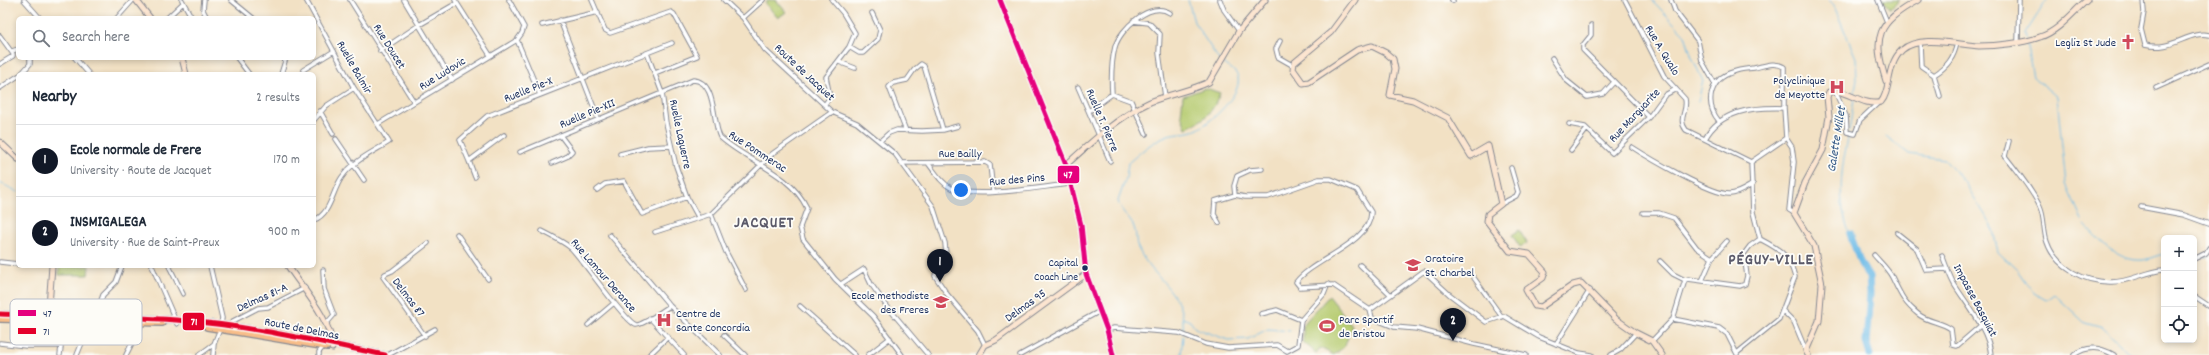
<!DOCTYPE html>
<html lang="en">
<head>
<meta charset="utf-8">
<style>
  :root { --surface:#fff; --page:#f2f2f3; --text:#1f2937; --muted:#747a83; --line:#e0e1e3; --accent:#111827 }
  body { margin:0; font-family:Dekko,sans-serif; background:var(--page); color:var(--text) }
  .controls { position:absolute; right:12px; bottom:12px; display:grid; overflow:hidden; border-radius:6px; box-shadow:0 2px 6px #0003 }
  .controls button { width:36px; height:36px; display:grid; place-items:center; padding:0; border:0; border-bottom:1px solid var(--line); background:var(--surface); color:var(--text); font:20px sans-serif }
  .you { position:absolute; left:961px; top:190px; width:14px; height:14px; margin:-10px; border:3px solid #fff; border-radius:50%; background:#1a73e8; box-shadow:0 0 0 6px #1a73e833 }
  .badge { display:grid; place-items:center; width:26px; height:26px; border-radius:50%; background:var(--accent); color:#fff; font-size:13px; font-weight:700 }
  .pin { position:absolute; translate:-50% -33px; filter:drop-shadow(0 1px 2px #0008) }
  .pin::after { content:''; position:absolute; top:21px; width:14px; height:12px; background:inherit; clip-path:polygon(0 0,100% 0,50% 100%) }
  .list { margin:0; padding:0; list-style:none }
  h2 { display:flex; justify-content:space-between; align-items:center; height:52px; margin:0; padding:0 16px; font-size:17px }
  h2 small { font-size:13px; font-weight:400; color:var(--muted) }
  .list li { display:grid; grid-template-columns:26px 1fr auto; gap:12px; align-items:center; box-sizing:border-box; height:72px; padding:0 16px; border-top:1px solid var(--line) }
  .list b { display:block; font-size:15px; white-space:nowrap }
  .list p { margin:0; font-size:13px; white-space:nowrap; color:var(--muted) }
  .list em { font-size:13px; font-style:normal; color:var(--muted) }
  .icon { flex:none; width:22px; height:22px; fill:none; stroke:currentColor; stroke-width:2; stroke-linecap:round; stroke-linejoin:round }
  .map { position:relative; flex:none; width:2209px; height:355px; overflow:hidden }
  .search { position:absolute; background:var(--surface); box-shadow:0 2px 6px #0003; left:16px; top:16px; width:300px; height:44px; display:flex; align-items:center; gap:10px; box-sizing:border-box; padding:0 14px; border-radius:6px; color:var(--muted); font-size:15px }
  .panel { position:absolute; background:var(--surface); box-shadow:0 2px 6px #0003; left:16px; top:72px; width:300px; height:196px; border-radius:6px }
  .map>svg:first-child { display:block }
</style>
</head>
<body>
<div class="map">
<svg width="2209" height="355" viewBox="0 0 2209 355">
  <rect width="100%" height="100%" fill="#fdfcf7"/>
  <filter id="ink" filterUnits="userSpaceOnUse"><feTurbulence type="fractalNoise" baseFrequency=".025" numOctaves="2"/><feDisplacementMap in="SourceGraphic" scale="8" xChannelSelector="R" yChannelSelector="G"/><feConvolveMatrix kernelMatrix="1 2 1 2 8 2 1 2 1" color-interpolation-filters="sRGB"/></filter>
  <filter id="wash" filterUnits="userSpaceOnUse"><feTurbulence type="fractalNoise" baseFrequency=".012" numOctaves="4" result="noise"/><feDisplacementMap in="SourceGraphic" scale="16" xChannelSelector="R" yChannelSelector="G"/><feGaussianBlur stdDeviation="0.9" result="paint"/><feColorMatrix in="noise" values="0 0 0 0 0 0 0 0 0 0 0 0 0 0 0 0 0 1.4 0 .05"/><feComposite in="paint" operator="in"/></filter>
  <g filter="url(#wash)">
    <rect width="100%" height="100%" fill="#f2e1c4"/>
    <!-- green -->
    <path fill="#b6cb70" stroke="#687d67" d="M 769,0 L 776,0 L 786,12 L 778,18 L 765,3 Z
      M 1882,0 L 1900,0 L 1890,9 Z
      M 1206,88 L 1220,93 C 1213,112 1205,120 1186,128 L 1181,115 L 1183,96 Z
      M 1519,230 L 1527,243 L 1520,247 L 1512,235 Z
      M 59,266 L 89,266 L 88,275 L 59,275 Z
      M 1329,296 L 1352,325 L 1345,346 L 1334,355 L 1320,348 L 1316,353 L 1303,342 L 1303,326 L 1306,321 Z"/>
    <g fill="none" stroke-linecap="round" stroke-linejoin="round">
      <!-- stream -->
      <path stroke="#6dbbe7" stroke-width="1" d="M 1188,0 L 1194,22 L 1219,60
        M 1652,0 L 1685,35 L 1692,57 L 1703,81 L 1698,101
        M 1828,0 L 1834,6 L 1856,58 L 1857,80 L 1854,96
        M 2026,39 L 2025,34 L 2047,0
        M 2026,42 L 2033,77 L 2057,97 L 2066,184 L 2082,220
        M 1849,132 L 1854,99
        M 1849,135 C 1841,167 1836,202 1850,234
        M 1886,136 L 1909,154 L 1944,159 L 1965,183 L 1992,226 L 1998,252 L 2017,270 L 2034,293 L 2046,300 L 2054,294 L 2085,323 L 2103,328 L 2127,351 L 2138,355
        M 0,183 L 18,192
        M 2085,225 C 2100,241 2118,262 2143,260 C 2150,259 2157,255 2164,254
        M 2198,259 L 2209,256
        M 1183,318 L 1190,321 L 1195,328 L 1228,340 L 1248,339 L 1268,329 L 1290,331
        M 1183,333 C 1187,292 1153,280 1138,248 C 1135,242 1137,234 1134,227 C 1129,217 1121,212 1118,201 L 1126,178 L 1128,163 C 1140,153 1152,141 1168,135 C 1177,132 1189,134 1198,129 C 1211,122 1242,94 1238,78 C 1237,71 1228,67 1223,63
        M 1181,355 L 1183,336"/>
      <!-- river -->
      <path stroke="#6dbbe7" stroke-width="7" d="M 1850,234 L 1861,264 L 1869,277 L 1870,294 L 1866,342 L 1870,355"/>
    </g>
  </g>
  <g filter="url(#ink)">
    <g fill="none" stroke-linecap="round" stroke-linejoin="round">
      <defs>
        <path id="street" d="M 24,0 L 40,18
          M 182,0 L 192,18
          M 204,0 L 203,10 L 207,18
          M 231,0 L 253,18
          M 306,0 L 354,88 L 389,142 C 373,152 353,161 342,177 C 332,191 331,214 314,220
          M 350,0 L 414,102
          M 404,0 L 452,80
          M 455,0 L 490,55
          M 592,0 L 605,30 L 610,33 L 671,12 L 674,14 L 697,56 L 655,73
          M 724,0 L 743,18 L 765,50 L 832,112 L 857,123 L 895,154 L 933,206 L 945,243 L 946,255 L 937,268 L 935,276 L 947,294 L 978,331 L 985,345
          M 1220,0 L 1224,10 L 1239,31
          M 1452,0 L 1453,1
          M 1625,0 L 1664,76 L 1685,99 C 1688,112 1677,118 1686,130 L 1751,162
          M 1671,0 L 1675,11 L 1698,41 L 1702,61 L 1715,84
          M 1878,0 L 1887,22
          M 2143,0 L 2144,12 L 2141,29 L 2145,45 C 2172,52 2189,30 2209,35
          M 117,18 L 133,0
          M 167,18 L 183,3
          M 743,18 L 763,0
          M 560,20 L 598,118
          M 1133,21 L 1149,23 L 1160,34 L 1159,53 L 1165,97
          M 542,25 L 598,12
          M 1591,25 L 1591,35 L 1583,45 L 1583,50 L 1649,117
          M 0,36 L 13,54 L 13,56 L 0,64
          M 517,40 L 540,95
          M 1280,41 L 1276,49 L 1278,57 L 1292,65
          M 2018,41 L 2019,0
          M 1920,44 L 1921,66 L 1934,75 L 1940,96
          M 849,47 L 859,53 L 863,53 L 878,39 L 880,30 L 872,13
          M 12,51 L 18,49
          M 380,51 L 419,25 L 457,3
          M 647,53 L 662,93 L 666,123 L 676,166 L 687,197 L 698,217
          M 75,58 L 89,74
          M 237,58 L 249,74
          M 1552,58 L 1566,80 L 1587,97 L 1603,94 L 1614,82
          M 839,62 L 855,68
          M 303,70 L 334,51
          M 21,74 L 30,64 L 30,58
          M 281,74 L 286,58
          M 1934,75 C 1947,67 1954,58 1957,43
          M 1078,87 L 1110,161
          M 0,88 L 18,76
          M 2156,88 L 2209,64
          M 1835,91 L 1846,116 L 1847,132 L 1855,134 L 1860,120 L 1877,104
          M 1112,94 C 1111,78 1111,63 1115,47 C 1120,29 1151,0 1170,13
          M 825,104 L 830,97 L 826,77 L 849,47 L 855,33 L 843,13 L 832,0
          M 320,111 L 333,134
          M 1089,111 L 1112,94 L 1131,101 L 1146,134
          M 314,120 L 326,106 L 354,88
          M 1719,121 C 1704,103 1710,79 1733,72 C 1740,69 1747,69 1754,68 C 1764,66 1774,61 1784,67 L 1784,108 L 1786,138 L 1792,147 L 1794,162 L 1789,210 L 1794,213
          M 378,124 L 517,40 L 522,33 L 524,27 L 509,0
          M 1569,124 L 1585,127 L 1612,153 L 1649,117 L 1665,95 L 1676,89
          M 906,131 L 889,87 L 893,83 L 907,80 L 914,70 L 921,64 L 924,66 L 943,130
          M 504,135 L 469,161 L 460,140 L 487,116 L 672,43
          M 336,139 L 364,180
          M 1705,139 C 1720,110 1754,107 1784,108
          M 880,141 L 889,133 L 897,130 L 922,131 L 943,130 L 958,126
          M 2009,141 L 2005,156 C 2017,172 2032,189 2040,207 C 2045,218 2043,231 2047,242 C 2056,268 2084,282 2110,282 C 2128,283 2146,271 2164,270
          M 1632,147 C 1649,158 1712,195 1730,194 C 1738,194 1746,188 1753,184
          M 1571,150 L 1587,129
          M 520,152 L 693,80 C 717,81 712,122 720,137 C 747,162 790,172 807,208 L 800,227 L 803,239 L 835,279 L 873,316 L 902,355
          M 620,154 L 648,147 L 670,146
          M 469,161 L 475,177
          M 1751,162 L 1786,138
          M 552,163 L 566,157 L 572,151 L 560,135
          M 901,163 L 985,162 L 990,165 L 993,192
          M 928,163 C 935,172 941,183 951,188 C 972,200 1045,186 1071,184
          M 1262,169 L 1250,170 L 1237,176 L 1234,186 L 1235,195 L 1245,197 L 1268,197 L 1319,179 L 1331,179 L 1357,190 L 1371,212 C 1372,242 1312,260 1296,282 L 1300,287 L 1333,285 L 1370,310
          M 597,190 L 605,184 L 624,181 L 642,214 L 687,197
          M 1501,204 L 1516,196 L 1518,192 L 1511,168
          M 2141,207 L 2184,215 L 2209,224
          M 1643,213 L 1659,213 L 1674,218 L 1697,248 L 1712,258
          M 711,214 L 726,252 L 746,290
          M 1219,223 L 1214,214 L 1215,201 L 1235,195
          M 542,231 C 552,236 562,241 571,248 C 583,260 625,322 636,325 C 642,326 663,310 670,306
          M 655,232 L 711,214 L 772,154 L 832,112
          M 1897,233 L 1917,249 L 1926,270 L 1947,269
          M 457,234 L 488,279
          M 610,235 L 670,306 L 720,355
          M 1874,255 C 1880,262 1888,269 1892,277 C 1900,293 1903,302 1918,314 C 1928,322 1941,322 1951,329 L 1953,345 L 1957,346 L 1980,326
          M 1942,255 C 1946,265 1949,275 1954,284 C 1967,305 1989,330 1991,355
          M 2194,259 L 2206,253 L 2209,248
          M 1660,261 L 1673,274 L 1685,280
          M 0,262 L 18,264
          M 1360,265 L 1391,295
          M 152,266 L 177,324
          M 169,266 L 183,294
          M 210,266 L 222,318 L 221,325
          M 323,270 L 324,289 L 334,315 L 326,324
          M 1474,278 L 1502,317
          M 1702,281 L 1712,258 L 1727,241
          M 841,284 L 864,269 L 871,284 L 886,305 L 928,355
          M 2194,296 L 2209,306
          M 800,306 L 855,355
          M 1370,310 L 1424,271 L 1449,294 L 1486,322 L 1504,316 L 1539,337 L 1579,353 L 1592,355
          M 1370,310 L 1372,318 L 1394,327 L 1417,329 L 1474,344 L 1526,355
          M 1783,311 L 1794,322 L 1806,351
          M 1261,314 L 1277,310 L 1301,320
          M 95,317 L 103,295 L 116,282 L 122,266
          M 650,318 L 684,355
          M 1673,319 L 1719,328 L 1727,334 L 1737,354
          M 588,325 L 614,303
          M 231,326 L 233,321 L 258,308 L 268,307 L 305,288
          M 1107,330 L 1114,328 L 1179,333 L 1206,344 L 1228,348 L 1277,345 L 1287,351
          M 724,335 L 745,355
          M 425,336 L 383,277 L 385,274 L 392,271 L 428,243
          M 1652,341 L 1673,319 L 1685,280 L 1688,279 L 1740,286 L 1745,284 L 1747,276 L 1744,254 L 1750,246 L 1760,239 L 1753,212 L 1751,162
          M 0,343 L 26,346 L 59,346 L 61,347 L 60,355
          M 1556,344 L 1590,290
          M 1287,351 L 1298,345 L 1301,320 L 1324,294 L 1328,284
          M 1737,353 L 1779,319 L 1795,277 C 1789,255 1781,250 1760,239
          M 77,355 L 84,338 L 88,321
          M 126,355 L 142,323
          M 199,355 L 214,344
          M 213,355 L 214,344 L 220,329
          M 319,355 L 319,352 L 324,346
          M 388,355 L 435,329
          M 649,355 L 668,337
          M 868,355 L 890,338
          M 1020,355 L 1100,311
          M 1611,355 L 1620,350 L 1636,333
          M 2074,355 C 2088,345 2100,347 2114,355"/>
        <path id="secondary" d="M 136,0 L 150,18
          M 1000,0 L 1066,165 L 1081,225 L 1086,274 L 1107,330 L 1113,355
          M 1355,0 L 1331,32 L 1294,63 L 1293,69 L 1303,83 L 1309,82 L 1357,50 L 1372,46 L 1386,53 L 1393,59 L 1395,69 L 1390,95 L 1413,100 L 1448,118 L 1471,156 L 1488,146 L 1501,204 L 1488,214 L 1487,221 L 1510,251 L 1529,254 L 1545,272 L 1543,278 L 1526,290 L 1535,306 L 1541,307 L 1573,285 L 1581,283 L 1616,319 L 1636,333 L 1652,341 L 1662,355
          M 182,58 L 186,74
          M 1886,81 C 1872,36 1877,23 1918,0
          M 0,142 L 18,159
          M 1066,165 C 1091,142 1118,117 1150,102 C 1169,94 1190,91 1209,82 L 1239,31 L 1265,0
          M 288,266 C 302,288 333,322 332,348
          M 48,319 L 52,266
          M 979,355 L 985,345 L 996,340 L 1086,274
          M 1808,355 L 1806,351 L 1819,321 L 1822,284 L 1814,246 L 1794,213 L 1805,183 L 1823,150 L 1829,117 L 1827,97 L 1829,92 C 1843,86 1863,108 1881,102 C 1891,91 1886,65 1902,50 C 1919,34 1959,45 1979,46 C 1996,46 2024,43 2040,37 C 2059,31 2073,12 2087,0"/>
        <path id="primary" d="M 0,314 C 58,316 117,316 176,320 C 246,325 315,341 385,355
          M 0,319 L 162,323
          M 207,327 L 327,347"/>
      </defs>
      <!-- street casing -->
      <use href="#street" stroke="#868891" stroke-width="5.5"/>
      <!-- secondary casing -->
      <use href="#secondary" stroke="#868891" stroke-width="7"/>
      <!-- primary casing -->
      <use href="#primary" stroke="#868891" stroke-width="8"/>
      <!-- street -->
      <use href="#street" stroke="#fff" stroke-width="3.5"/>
      <!-- secondary -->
      <use href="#secondary" stroke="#fce5d0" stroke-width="5"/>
      <!-- primary -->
      <use href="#primary" stroke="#f8bd89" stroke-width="5.5"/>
      <defs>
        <path id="bus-1" d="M 1000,0 L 1066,165 L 1081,225 L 1086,274 L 1107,330 L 1113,355"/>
        <path id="bus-2" d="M 0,314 C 58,316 117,316 176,320 C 246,325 315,341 385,355"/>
      </defs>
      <!-- bus-1 casing -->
      <use href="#bus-1" stroke="#fdfcf7" stroke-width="8"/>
      <!-- bus-2 casing -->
      <use href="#bus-2" stroke="#fdfcf7" stroke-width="8"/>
      <!-- bus-1 -->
      <use href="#bus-1" stroke="#e5007d" stroke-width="5"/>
      <!-- bus-2 -->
      <use href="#bus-2" stroke="#e4002b" stroke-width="5"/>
    </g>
  </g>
  <!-- icons -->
  <defs>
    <symbol id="church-bare" viewBox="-9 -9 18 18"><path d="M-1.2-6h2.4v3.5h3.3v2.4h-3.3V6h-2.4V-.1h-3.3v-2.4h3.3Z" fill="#d1495b" stroke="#fdfcf7" stroke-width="2.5" paint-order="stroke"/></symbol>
    <symbol id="hospital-bare" viewBox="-9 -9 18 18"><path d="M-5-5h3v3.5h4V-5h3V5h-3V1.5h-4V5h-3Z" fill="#d1495b" stroke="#fdfcf7" stroke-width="2.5" paint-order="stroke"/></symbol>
    <symbol id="university-bare" viewBox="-9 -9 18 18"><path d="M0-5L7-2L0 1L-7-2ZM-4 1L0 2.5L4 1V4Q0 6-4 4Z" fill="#d1495b" stroke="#fdfcf7" stroke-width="2.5" paint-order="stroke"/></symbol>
    <symbol id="school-bare" viewBox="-9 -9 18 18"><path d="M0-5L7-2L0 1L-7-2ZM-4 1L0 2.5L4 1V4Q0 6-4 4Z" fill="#d1495b" stroke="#fdfcf7" stroke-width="2.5" paint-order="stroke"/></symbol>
    <symbol id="stadium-bare" viewBox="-9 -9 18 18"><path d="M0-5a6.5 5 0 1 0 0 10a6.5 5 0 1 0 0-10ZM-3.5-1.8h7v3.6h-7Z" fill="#d1495b" stroke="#fdfcf7" stroke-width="2.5" paint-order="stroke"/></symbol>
  </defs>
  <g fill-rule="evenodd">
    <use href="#church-bare" x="2117" y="31" width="22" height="22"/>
    <use href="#hospital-bare" x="1826" y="76" width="22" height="22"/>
    <use href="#university-bare" x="1402" y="254" width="22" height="22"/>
    <use href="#school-bare" x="930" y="291" width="22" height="22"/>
    <use href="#hospital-bare" x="653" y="309" width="22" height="22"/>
    <use href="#stadium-bare" x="1316" y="315" width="22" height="22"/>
  </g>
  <!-- markers -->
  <circle fill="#1b2f5e" stroke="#fdfcf7" stroke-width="1.5" cx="1085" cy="268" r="3.5"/>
  <g text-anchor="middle" stroke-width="3.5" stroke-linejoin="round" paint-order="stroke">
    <!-- bus labels -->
    <g font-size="11" fill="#1b2f5e" stroke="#fdfcf7" text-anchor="end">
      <text x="1078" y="266">Capital<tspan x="1078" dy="14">Coach Line</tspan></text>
    </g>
    <!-- poi labels -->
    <g font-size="12" fill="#1b2f5e" stroke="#fdfcf7" text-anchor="end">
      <text x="2116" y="46">Legliz St Jude</text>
      <text x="1825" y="84">Polyclinique<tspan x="1825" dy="14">de Meyotte</tspan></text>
      <text x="1425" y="262" text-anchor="start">Oratoire<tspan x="1425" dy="14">St. Charbel</tspan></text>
      <text x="929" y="299">Ecole methodiste<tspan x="929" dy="14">des Freres</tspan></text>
      <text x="676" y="317" text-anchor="start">Centre de<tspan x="676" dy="14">Sante Concordia</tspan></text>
      <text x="1339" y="323" text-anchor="start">Parc Sportif<tspan x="1339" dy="14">de Bristou</tspan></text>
    </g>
    <!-- street labels -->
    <g font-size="12" fill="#1b2f5e" stroke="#fdfcf7">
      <text transform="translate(390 46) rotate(58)" y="4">Rue Doucet</text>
      <text transform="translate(1663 50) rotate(59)" y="4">Rue A. Qualo</text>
      <text transform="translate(355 67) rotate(60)" y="4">Ruelle Balmir</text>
      <text transform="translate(805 72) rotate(43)" y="4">Route de Jacquet</text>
      <text transform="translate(442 73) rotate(-32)" y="4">Rue Ludovic</text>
      <text transform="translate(528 89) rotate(-22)" y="4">Ruelle Pie-X</text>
      <text transform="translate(587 113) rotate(-23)" y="4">Ruelle Pie-XII</text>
      <text transform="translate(1634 115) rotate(-47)" y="4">Rue Marguarite</text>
      <text transform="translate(1103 120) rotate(67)" y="4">Ruelle T. Pierre</text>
      <text transform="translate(681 134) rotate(78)" y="4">Ruelle Laguerre</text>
      <text transform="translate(758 151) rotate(33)" y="4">Rue Pommerac</text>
      <text x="960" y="157">Rue Bailly</text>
      <text transform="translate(1017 179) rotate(-5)" y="4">Rue des Pins</text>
      <text transform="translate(604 275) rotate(49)" y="4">Rue Lamour Derance</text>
      <text transform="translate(262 297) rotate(-24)" y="4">Delmas 81-A</text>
      <text transform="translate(409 297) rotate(53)" y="4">Delmas 87</text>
      <text transform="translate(1976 300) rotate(62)" y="4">Impasse Basquiat</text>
      <text transform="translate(1025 305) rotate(-36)" y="4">Delmas 95</text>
      <text transform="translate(302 328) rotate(11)" y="4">Route de Delmas</text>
    </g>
    <!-- water labels -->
    <g font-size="13" font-style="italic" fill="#345987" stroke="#fdfcf7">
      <text transform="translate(1835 139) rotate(-81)" y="5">Galette Millet</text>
    </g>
    <!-- district labels -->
    <g font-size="16" font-weight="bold" letter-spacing="1" fill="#5b5a6a" stroke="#fdfcf7">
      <text x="764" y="227">JACQUET</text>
      <text x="1771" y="264">PÉGUY-VILLE</text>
    </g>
  </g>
  <!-- legend -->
  <rect x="10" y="299" width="132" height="46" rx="6" fill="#fdfcf7" stroke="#b9bec9" stroke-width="1"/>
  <rect x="18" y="310" width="18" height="6" fill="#e5007d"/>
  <rect x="18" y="328" width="18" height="6" fill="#e4002b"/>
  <g font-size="11" fill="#1b2f5e">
    <text x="43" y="317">47</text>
    <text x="43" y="335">71</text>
  </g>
  <g stroke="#fdfcf7" stroke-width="1.5">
    <rect x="1057" y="165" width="23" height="19" rx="4" fill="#e5007d"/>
    <rect x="182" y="312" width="23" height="19" rx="4" fill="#e4002b"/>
  </g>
  <g font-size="11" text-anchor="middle" font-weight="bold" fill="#fff">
    <text x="1068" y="178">47</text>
    <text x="194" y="325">71</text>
  </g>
</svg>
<div class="controls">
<button>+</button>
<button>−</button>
<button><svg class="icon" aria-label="locate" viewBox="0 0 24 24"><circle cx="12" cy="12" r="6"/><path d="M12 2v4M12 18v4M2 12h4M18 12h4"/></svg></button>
</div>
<div class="you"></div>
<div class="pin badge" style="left:940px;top:282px">1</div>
<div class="pin badge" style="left:1453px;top:341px">2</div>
<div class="search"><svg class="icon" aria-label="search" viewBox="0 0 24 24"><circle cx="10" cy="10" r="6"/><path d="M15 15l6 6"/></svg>Search here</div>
<section class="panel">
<h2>Nearby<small>2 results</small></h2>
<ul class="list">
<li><span class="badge">1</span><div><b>Ecole normale de Frere</b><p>University · Route de Jacquet</p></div><em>170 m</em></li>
<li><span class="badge">2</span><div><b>INSMIGALEGA</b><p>University · Rue de Saint-Preux</p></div><em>900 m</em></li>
</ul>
</section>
</div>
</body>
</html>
